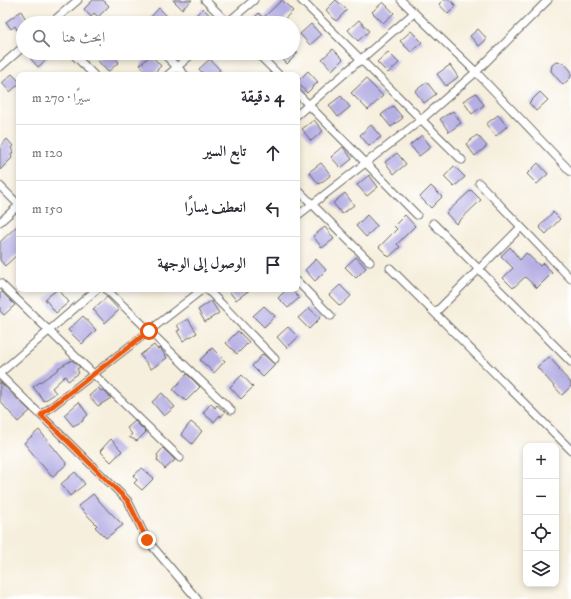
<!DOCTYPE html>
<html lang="ar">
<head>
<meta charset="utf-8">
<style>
  :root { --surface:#fff; --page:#f2f2f3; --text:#2b2b33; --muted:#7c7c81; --line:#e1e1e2 }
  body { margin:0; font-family:"IM FELL DW Pica",Amiri,serif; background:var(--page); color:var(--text); direction:rtl }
  .controls { position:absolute; right:12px; bottom:12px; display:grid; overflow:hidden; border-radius:8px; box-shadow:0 2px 6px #0003 }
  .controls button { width:36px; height:36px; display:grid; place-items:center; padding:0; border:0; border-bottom:1px solid var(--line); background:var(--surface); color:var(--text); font:20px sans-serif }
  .stop { position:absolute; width:12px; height:12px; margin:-9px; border:3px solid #ea580c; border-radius:50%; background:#fff }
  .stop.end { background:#ea580c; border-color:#fff; box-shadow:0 1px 4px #0008 }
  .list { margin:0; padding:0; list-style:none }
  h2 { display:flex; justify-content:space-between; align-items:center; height:52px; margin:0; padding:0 16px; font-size:17px }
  h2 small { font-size:13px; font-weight:400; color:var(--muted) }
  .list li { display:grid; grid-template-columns:26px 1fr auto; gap:12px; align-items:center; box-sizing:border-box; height:56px; padding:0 16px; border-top:1px solid var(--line) }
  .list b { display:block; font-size:15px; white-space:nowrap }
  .list em { font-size:13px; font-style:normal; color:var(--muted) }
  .icon { flex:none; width:22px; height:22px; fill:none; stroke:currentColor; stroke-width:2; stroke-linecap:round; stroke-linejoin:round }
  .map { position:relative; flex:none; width:571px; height:599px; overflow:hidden; direction:ltr }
  .search { position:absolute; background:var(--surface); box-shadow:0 2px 6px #0003; left:16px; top:16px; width:284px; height:44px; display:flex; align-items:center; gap:10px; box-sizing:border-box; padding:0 14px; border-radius:22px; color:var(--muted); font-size:15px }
  .panel { position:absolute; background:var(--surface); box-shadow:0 2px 6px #0003; left:16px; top:72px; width:284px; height:220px; border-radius:8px; direction:rtl }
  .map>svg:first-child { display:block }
</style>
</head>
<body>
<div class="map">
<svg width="571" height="599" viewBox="0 0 571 599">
  <rect width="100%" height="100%" fill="#fff"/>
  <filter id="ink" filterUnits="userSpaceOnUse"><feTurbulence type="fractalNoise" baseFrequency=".025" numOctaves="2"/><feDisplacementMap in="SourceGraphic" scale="8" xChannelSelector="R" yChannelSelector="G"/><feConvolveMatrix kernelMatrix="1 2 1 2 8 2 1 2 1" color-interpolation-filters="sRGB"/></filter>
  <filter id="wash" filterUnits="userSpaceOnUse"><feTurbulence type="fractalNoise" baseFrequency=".012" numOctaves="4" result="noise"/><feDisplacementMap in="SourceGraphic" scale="16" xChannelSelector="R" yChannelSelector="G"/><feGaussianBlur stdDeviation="0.9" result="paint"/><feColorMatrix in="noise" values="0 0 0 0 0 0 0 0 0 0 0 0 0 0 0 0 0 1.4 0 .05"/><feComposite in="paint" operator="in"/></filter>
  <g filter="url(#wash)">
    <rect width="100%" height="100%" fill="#f6efdd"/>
    <g id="blocks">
      <!-- building -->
      <path fill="#b6afe4" d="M 93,0 L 103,0 L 109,6 L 98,17 L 94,13 L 91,17 L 84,9 Z
        M 173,0 L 192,0 L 182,9 Z
        M 282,0 L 293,11 L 280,23 L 249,23 L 259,13 L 263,18 Z
        M 336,0 L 347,10 L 336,21 L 326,10 Z
        M 443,0 L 450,0 L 456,6 L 448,14 L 439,4 Z
        M 383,2 L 394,13 L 383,23 L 372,12 Z
        M 159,8 L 170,19 L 166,23 L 152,23 L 149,19 Z
        M 203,8 L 213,19 L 209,23 L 196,23 L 192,19 Z
        M 21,11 L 27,21 L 23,23 L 23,26 L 17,30 L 15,26 L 11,29 L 6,22 Z
        M 359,20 L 369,31 L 358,41 L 348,30 Z
        M 311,24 L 321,35 L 310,45 L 300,34 Z
        M 478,29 L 487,39 L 479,46 L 470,36 Z
        M 411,31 L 422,42 L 411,52 L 400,41 Z
        M 333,49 L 343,59 L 332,70 L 322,59 Z
        M 388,52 L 399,63 L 388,73 L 377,62 Z
        M 35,53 L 45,53 L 49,57 L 38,67 L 30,58 Z
        M 107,53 L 111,53 L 119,62 L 108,72 L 98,61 Z
        M 277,53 L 298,53 L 287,64 Z
        M 151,55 L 161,66 L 152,75 L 149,75 L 140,65 Z
        M 210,59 L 220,70 L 215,75 L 204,75 L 199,69 Z
        M 556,62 L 564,63 L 571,71 L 571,77 L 563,85 L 551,71 L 552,65 Z
        M 450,65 L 458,77 L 446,86 L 437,74 Z
        M 308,71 L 318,82 L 307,93 L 297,82 Z
        M 12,74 L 19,81 L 19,84 L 10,92 L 2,83 Z
        M 366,79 L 383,96 L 368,110 L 351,93 Z
        M 427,82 L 436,94 L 424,103 L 415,91 Z
        M 540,92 L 548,100 L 536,111 L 529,103 Z
        M 476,93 L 484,105 L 472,114 L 463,101 Z
        M 341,96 L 350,107 L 338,117 L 329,105 Z
        M 393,106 L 403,118 L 391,127 L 381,115 Z
        M 453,111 L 461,123 L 449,132 L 440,119 Z
        M 498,115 L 507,126 L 496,136 L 486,124 Z
        M 314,120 L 323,131 L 311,141 L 302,129 Z
        M 371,125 L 381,137 L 369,146 L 360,135 Z
        M 422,135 L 431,147 L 419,156 L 410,145 Z
        M 477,135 L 487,146 L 475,156 L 466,144 Z
        M 7,139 L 13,146 L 11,148 L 13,152 L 11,155 L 12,158 L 0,170 L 0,147 Z
        M 343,147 L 352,159 L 341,168 L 331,157 Z
        M 397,153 L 406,164 L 394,174 L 385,162 Z
        M 321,163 L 331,175 L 319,184 L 309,172 Z
        M 538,163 L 548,174 L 537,184 L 527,174 Z
        M 454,166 L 465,177 L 454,187 L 444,177 Z
        M 369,175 L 378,187 L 367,196 L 357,185 Z
        M 431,186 L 442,197 L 431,208 L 420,197 Z
        M 471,190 L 481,200 L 456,224 L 446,213 Z
        M 345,193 L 354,205 L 342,214 L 333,203 Z
        M 553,212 L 560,219 L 546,234 L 539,227 Z
        M 367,215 L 377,226 L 366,237 L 356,226 Z
        M 405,215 L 415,226 L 397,244 L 400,247 L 389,257 L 379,247 L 397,229 L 394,226 Z
        M 19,224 L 19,253 L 5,266 L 0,260 L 0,242 Z
        M 325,227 L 334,239 L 322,248 L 313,236 Z
        M 510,247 L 520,260 L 526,253 L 540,266 L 543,263 L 552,273 L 537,288 L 525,277 L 513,288 L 503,278 L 513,268 L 501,256 Z
        M 356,257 L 366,268 L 356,278 L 345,267 Z
        M 316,259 L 326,270 L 315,281 L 305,270 Z
        M 340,285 L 351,296 L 340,306 L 329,295 Z
        M 58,289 L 69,302 L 56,313 L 45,299 Z
        M 227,289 L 251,289 L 236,300 Z
        M 287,289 L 291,289 L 299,298 L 288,308 L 278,298 Z
        M 2,292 L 15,305 L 4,315 L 0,311 L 0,294 Z
        M 107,297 L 119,310 L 105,323 L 93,309 Z
        M 211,301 L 219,313 L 205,322 L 198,310 Z
        M 264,306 L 275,316 L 264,327 L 253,316 Z
        M 309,308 L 320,318 L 309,329 L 298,318 Z
        M 83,316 L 96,330 L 82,344 L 68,330 Z
        M 188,319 L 197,333 L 183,341 L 177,331 L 180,330 L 177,325 Z
        M 288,327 L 298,337 L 287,348 L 277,337 Z
        M 238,331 L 249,342 L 237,354 L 226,343 Z
        M 154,345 L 157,349 L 159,348 L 161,349 L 167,358 L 151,369 L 140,355 Z
        M 212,348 L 225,361 L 214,373 L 200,360 Z
        M 263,354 L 275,365 L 263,377 L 252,366 Z
        M 549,357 L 560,369 L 559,370 L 571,383 L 571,386 L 562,395 L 537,367 Z
        M 72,360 L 80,367 L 77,369 L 79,373 L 68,381 L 65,376 L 52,388 L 56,393 L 44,401 L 33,387 L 59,369 L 58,368 Z
        M 187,374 L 200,387 L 186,401 L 173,390 Z
        M 242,375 L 253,387 L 241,399 L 230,387 Z
        M 0,382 L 30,411 L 18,422 L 0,401 Z
        M 98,388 L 102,391 L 103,390 L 111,398 L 98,406 L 89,396 Z
        M 162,393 L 175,407 L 164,416 L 152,402 Z
        M 79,402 L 88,415 L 83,419 L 83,421 L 73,426 L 64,415 Z
        M 211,403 L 215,408 L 217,405 L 225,412 L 221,417 L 220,415 L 214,422 L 203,413 Z
        M 135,421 L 146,432 L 137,441 L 129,437 L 132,434 L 127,428 Z
        M 191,422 L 202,431 L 192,444 L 181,434 Z
        M 39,430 L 67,464 L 53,476 L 51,476 L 24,443 Z
        M 111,439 L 122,451 L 111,462 L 100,451 Z
        M 163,448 L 175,460 L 165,469 L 157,460 L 158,457 L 157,455 Z
        M 142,468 L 154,478 L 142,490 L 134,483 L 137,480 L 133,476 Z
        M 75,472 L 85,484 L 70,496 L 61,484 Z
        M 93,494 L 110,513 L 111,513 L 123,525 L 106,538 L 95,527 L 97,525 L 78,506 Z"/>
    </g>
  </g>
  <g filter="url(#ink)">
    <use href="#blocks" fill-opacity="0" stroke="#686660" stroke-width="1"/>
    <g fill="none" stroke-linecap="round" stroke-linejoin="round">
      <defs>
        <path id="minor" d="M 205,0 L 228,23
          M 301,0 L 462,160
          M 401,0 L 476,72 L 571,172
          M 51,23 L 78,0
          M 227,23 L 254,0
          M 163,53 L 185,75
          M 257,53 L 279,75
          M 75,56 L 94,75
          M 0,67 L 23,47
          M 168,75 L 193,53
          M 297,93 L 417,215
          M 297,115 L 414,13
          M 479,183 L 571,279
          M 0,186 L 19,205
          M 297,189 L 370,262
          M 297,216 L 421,120 L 476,72 L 548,0
          M 0,222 L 19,205
          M 433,223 L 571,362
          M 390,268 L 571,450
          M 297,281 L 331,316
          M 0,283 L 180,458
          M 106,289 L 231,410
          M 207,289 L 275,359
          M 435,313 L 521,227
          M 0,373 L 97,289
          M 0,375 L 128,501 L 147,540 L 197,599
          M 41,415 L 203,289"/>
      </defs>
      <!-- minor casing -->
      <use href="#minor" stroke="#686660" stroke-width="9"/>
      <!-- minor -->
      <use href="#minor" stroke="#fff" stroke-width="7"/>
    </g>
  </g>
  <g fill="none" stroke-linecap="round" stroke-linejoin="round" filter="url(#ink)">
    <!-- route -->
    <path stroke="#ea580c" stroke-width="5" d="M 147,540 L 128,501 L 41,415 L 149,331"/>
  </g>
</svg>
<div class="controls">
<button>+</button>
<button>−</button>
<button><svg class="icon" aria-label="locate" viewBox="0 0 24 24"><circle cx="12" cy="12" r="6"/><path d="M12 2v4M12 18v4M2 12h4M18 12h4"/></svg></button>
<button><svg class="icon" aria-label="layers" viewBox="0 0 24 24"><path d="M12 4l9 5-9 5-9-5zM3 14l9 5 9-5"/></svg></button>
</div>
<div class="stop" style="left:149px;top:331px"></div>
<div class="stop end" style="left:147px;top:540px"></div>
<div class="search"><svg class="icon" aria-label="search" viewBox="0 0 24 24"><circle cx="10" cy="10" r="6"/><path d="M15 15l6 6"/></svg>ابحث هنا</div>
<section class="panel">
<h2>4 دقيقة<small>سيرًا · 270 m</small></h2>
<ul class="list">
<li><svg class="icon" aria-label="ahead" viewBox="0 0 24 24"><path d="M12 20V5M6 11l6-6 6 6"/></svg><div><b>تابع السير</b></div><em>120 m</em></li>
<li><svg class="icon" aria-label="left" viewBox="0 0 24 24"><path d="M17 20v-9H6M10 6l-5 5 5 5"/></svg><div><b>انعطف يسارًا</b></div><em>150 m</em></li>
<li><svg class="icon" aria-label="arrive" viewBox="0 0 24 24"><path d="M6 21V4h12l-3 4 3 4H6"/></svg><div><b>الوصول إلى الوجهة</b></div></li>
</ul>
</section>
</div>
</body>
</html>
